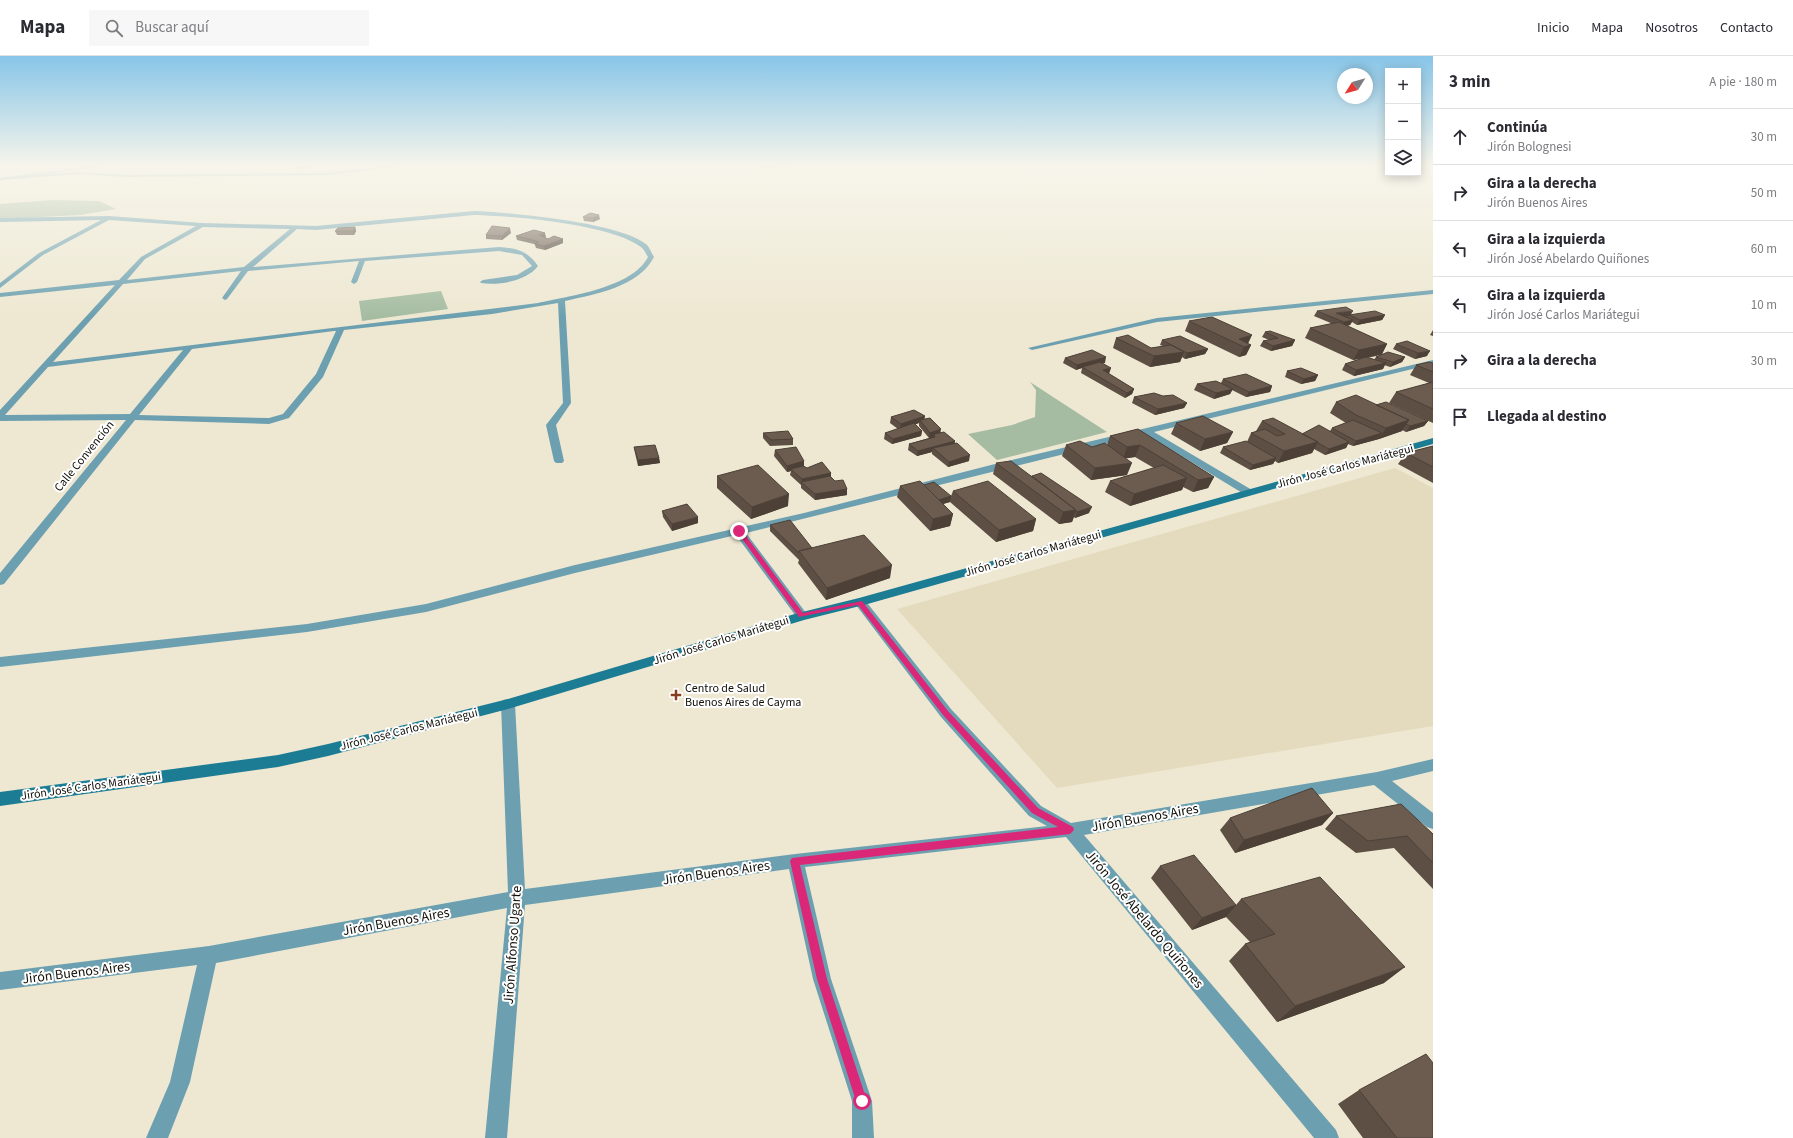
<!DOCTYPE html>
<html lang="es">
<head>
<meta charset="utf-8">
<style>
  :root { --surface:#fff; --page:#f7f7f7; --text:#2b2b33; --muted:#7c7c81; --line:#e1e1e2 }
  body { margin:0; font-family:"Source Sans 3",sans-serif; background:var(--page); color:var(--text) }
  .controls { position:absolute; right:12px; top:12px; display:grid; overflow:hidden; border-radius:0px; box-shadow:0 2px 10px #0003 }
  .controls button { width:36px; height:36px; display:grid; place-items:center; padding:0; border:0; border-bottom:1px solid var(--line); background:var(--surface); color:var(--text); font:20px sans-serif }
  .compass { position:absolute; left:1337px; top:12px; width:36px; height:36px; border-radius:50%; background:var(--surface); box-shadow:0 2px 10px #0003; rotate:233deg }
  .stop { position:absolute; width:12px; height:12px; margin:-9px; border:3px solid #db2777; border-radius:50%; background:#fff }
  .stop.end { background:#db2777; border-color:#fff; box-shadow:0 1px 4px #0008 }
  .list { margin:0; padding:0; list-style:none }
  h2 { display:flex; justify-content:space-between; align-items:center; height:52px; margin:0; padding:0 16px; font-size:17px }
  h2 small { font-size:13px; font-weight:400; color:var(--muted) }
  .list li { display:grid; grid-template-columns:26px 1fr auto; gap:12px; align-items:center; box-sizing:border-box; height:56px; padding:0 16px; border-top:1px solid var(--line) }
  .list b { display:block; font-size:15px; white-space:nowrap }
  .list p { margin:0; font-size:13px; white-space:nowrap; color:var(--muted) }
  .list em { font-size:13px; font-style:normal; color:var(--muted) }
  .icon { flex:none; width:22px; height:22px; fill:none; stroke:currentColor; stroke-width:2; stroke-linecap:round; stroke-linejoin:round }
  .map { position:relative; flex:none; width:1433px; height:1082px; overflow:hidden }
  header { display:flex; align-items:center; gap:24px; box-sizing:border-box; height:56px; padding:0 20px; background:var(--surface); border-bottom:1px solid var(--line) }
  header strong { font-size:19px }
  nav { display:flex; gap:22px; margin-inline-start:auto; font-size:14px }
  .search { width:280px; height:36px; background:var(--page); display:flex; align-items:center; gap:10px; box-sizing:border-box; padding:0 14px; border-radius:0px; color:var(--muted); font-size:15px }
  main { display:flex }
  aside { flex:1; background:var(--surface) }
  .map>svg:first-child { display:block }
</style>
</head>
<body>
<header>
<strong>Mapa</strong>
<div class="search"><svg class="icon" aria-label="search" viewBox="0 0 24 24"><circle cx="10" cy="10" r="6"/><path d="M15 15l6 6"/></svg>Buscar aquí</div>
<nav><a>Inicio</a><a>Mapa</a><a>Nosotros</a><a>Contacto</a></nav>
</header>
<main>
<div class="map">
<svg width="1433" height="1082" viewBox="0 0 1433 1082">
  <rect width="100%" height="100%" fill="#eee8d2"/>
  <!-- built -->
  <path fill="#e4dbbe" d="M 1395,412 L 1433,432 L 1433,670 L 1057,732 L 897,553 Z"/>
  <!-- green -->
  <path fill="#a5bca2" d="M 53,144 L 99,145 L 116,153 L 80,159 L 0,163 L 0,148 Z
    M 441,235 L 448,253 L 362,265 L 359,245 Z
    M 1030,326 L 1107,376 L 997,404 L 968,378 L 1012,369 L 1035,361 L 1036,334 Z"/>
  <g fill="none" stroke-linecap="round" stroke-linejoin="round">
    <!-- lane -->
    <path fill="#6ca0b0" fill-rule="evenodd" d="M 395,109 L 412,109 L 327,119 L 126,121 L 79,118 L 0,124 L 0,122 L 79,116 L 126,119 L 327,117 Z"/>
    <!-- street -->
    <path fill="#6ca0b0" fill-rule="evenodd" d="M 100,109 L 115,109 L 0,124 L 0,122 Z
      M 807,109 L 762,112 L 760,111 Z
      M 474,155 C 507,156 627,167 648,190 C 650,193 652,198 654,201 C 639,231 595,238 565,245 L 571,347 L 556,369 L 564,405 L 562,407 L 556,407 L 554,405 L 546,369 L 563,347 L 558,247 L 492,258 L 344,274 L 323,321 L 289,362 L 269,368 L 135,364 L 4,528 L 0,529 L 0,517 L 126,364 L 0,365 L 0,354 L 115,229 L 0,241 L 0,237 L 119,224 L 141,201 L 196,170 L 109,164 L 43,199 L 0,232 L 0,227 L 39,197 L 101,164 L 0,166 L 0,162 L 109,160 L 202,167 L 316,170 ZM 474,159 C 514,160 610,168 641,191 C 644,193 646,198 648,201 C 632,232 569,240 538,247 L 53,306 L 123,228 L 241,215 L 222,242 L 225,244 L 227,243 L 248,215 L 359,205 L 351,226 L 354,228 L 357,226 L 365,205 L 499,195 L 522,199 L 532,210 L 517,219 L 483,224 L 480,226 L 481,227 C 498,230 527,225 538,210 C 528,195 516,192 499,191 L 253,211 L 297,173 L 316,174 ZM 203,171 L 290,173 L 244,211 L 127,224 L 145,203 ZM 334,275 L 336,275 L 316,318 L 283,358 L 269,362 L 139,359 L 192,293 ZM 183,294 L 130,358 L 5,359 L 48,311 Z
      M 1433,234 L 1433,238 L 1157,266 L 1032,294 L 1028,292 L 1157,262 Z
      M 1433,304 L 1433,308 L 1154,376 L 1252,434 L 1253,436 L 1252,438 L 1244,438 L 1145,378 L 746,477 L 806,557 L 808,560 L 806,563 L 798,563 L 736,479 L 575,517 L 426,556 L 307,576 L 0,611 L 0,601 L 307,568 L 426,548 L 575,509 L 804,457 L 991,409 Z
      M 860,542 L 864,543 L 951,653 L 1041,750 L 1071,767 L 1377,716 L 1433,703 L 1433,715 L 1392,725 L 1433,757 L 1433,773 L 1427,771 L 1374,729 L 1084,779 L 1336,1074 L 1339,1082 L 1314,1082 L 1066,781 L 805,811 L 831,923 L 872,1045 L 874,1082 L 852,1082 L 852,1045 L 813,923 L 789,813 L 525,849 L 507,1082 L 485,1082 L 507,852 L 216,907 L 190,1026 L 168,1082 L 146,1082 L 170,1026 L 197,909 L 0,934 L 0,916 L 209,890 L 508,836 L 501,648 L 503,644 L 508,643 L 513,644 L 515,648 L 525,833 L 795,798 L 1047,770 L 1029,760 L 941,661 L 856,549 L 854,546 Z"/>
    <!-- secondary -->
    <path fill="#1c7c94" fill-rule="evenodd" d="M 1433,382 L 1433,388 L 864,549 L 804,564 L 508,653 L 328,700 L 278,711 L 0,750 L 0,736 L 278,699 L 328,688 L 508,643 L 798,557 L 859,542 Z"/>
  </g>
  <!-- wall -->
  <path fill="#5d4f44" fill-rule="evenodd" d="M 583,161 L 600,163 L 593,166 L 584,165 Z
    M 355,171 L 356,175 L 354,179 L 337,179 L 335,175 Z
    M 511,177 L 502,184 L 486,183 L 486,179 Z
    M 516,180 L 546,181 L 545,182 L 548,183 L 563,183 L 563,187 L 545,194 L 536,192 L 535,189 L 534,188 L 517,184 Z
    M 1317,255 L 1351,259 L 1385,259 L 1382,264 L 1357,269 L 1352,266 L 1350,269 L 1347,270 L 1387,288 L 1382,298 L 1405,301 L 1402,306 L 1390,311 L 1384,309 L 1383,313 L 1354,320 L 1342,314 L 1345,308 L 1364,302 L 1353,304 L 1305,282 L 1310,272 L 1333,268 L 1314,260 ZM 1381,299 L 1376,301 L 1374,304 L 1367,302 Z
    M 1189,265 L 1251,289 L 1246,299 L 1239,301 L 1185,275 Z
    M 1433,274 L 1433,280 L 1430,279 Z
    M 1265,276 L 1295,284 L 1292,290 L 1271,295 L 1260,290 L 1263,285 L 1269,284 L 1262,281 Z
    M 1116,282 L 1151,292 L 1163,290 L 1160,289 L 1162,284 L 1208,293 L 1205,298 L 1185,303 L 1182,301 L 1180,306 L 1150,311 L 1113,292 Z
    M 1396,288 L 1427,300 L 1415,303 L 1393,293 Z
    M 1065,302 L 1105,307 L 1102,307 L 1109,318 L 1134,333 L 1132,338 L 1125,342 L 1081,317 L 1082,312 L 1076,314 L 1063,307 Z
    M 1433,307 L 1433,367 L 1389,347 L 1396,336 L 1429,327 L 1410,319 L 1416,309 Z
    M 1287,315 L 1318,319 L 1315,325 L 1301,328 L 1285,321 Z
    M 1223,323 L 1272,330 L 1270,336 L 1246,341 L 1232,334 L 1230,338 L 1214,343 L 1194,334 L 1197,328 L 1221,327 Z
    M 1163,340 L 1187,347 L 1184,352 L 1155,359 L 1132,347 L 1134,341 Z
    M 1336,346 L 1376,349 L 1428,365 L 1424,370 L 1406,376 L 1402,374 L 1402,375 L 1379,383 L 1353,390 L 1348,388 L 1346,392 L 1325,399 L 1314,393 L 1312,397 L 1278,407 L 1275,405 L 1273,408 L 1250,414 L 1220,397 L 1223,391 L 1247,386 L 1251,377 L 1256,375 L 1262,365 L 1302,378 L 1330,375 L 1332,372 L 1346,367 L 1330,357 Z
    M 925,360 L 924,363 L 940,377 L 955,385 L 954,388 L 969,405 L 948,411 L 932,398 L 932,396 L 917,400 L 908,394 L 909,388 L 929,382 L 919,370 L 919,367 L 915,368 L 922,375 L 921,380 L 892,388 L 884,383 L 885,377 L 898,373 L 890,367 L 891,361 Z
    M 1176,367 L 1233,376 L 1227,387 L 1200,395 L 1171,378 Z
    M 1138,373 L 1214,421 L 1208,432 L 1193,436 L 1183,431 L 1182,434 L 1130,450 L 1105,436 L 1110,425 L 1154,412 L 1135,401 L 1125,402 L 1127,419 L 1091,424 L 1062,400 L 1066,389 L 1092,391 L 1107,389 L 1110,380 Z
    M 763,377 L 793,383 L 793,389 L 770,390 L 763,382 Z
    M 1433,390 L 1433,427 L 1398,408 L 1406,397 Z
    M 634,391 L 659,402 L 660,407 L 638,410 L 635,397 Z
    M 775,394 L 804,405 L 804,410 L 807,412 L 831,417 L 831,421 L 835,425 L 847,433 L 847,439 L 815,444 L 801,432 L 801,429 L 790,419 L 791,415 L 787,416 L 774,400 Z
    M 996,407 L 1032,420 L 1089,457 L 1075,462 L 1074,461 L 1072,466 L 1059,468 L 993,418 Z
    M 717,420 L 788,450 L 751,463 L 717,432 Z
    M 924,429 L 951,440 L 953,435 L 1036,463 L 1033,475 L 996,486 L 950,446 L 943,448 L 953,458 L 950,470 L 930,475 L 897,441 L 900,430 Z
    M 662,455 L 698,467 L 672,475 L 663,461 Z
    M 770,469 L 812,492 L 890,522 L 826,544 L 798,507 L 799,504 L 770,475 Z
    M 1333,757 L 1322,769 L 1235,797 L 1220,774 L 1230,762 Z
    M 1336,760 L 1433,778 L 1433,833 L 1394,792 L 1356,797 L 1325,773 Z
    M 1160,810 L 1236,849 L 1241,843 L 1384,927 L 1277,966 L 1229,905 L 1245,888 L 1250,886 L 1226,861 L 1192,874 L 1151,822 Z
    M 1359,1034 L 1433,1082 L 1363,1082 L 1338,1048 Z"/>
  <!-- shaded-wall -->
  <path fill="#4c4037" d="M 300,109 L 312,109 L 313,110 L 310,112 L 296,113 L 295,110 Z
    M 599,159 L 600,163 L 593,166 L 593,162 Z
    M 355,171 L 356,175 L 354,179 L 353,175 Z
    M 510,172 L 511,177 L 502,184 L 502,180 Z
    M 545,177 L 546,181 L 540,183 L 539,179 Z
    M 563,183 L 563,187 L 545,194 L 544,190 Z
    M 1353,255 L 1350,260 L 1349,259 L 1349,260 L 1334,262 L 1336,257 Z
    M 1385,259 L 1382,264 L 1357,269 L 1360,264 Z
    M 1353,264 L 1350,269 L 1341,271 L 1344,266 Z
    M 1252,279 L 1247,290 L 1239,283 Z
    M 1295,284 L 1292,290 L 1271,295 L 1273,290 Z
    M 1387,288 L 1382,298 L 1353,304 L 1359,294 Z
    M 1251,289 L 1246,299 L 1239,301 L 1244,291 Z
    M 1208,293 L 1205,298 L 1185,303 L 1187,297 Z
    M 1430,295 L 1427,300 L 1415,303 L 1418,297 Z
    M 1184,296 L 1180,306 L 1150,311 L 1154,300 Z
    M 1106,301 L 1105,307 L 1084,312 L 1082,311 L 1082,312 L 1076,314 L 1077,309 Z
    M 1405,301 L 1402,306 L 1390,311 L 1393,306 Z
    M 1386,307 L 1383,313 L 1354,320 L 1356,314 Z
    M 1111,312 L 1109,318 L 1103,314 Z
    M 1318,319 L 1315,325 L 1301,328 L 1304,323 Z
    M 1272,330 L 1270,336 L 1246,341 L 1249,336 Z
    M 1134,333 L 1132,338 L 1125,342 L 1127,337 Z
    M 1233,333 L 1230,338 L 1214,343 L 1216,337 Z
    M 1187,347 L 1184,352 L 1155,359 L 1158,353 Z
    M 925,360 L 924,365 L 920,364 L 919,367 L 900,374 L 901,368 Z
    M 1409,364 L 1402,375 L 1379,383 L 1386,372 Z
    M 1428,365 L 1424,370 L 1406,376 L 1410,370 Z
    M 941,373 L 940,379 L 934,378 L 933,381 L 929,382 L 930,377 Z
    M 922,375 L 921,380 L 892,388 L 893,383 Z
    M 1233,376 L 1227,387 L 1200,395 L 1205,383 Z
    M 1382,377 L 1379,383 L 1353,390 L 1356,385 Z
    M 955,385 L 954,391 L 933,392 L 932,396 L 917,400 L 918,395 Z
    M 1318,386 L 1312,397 L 1278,407 L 1284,395 Z
    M 1349,386 L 1346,392 L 1325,399 L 1329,393 Z
    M 1140,389 L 1135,401 L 1123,403 L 1127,391 Z
    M 970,399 L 969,405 L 948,411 L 949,406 Z
    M 659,402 L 660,407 L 638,410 L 638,404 Z
    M 1276,402 L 1273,408 L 1250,414 L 1253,409 Z
    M 804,405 L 804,411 L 791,413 L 791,415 L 787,416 L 787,410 Z
    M 1132,407 L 1127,419 L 1091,424 L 1095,412 Z
    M 831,417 L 831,423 L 802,427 L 802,423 Z
    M 1214,421 L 1208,432 L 1193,436 L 1198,424 Z
    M 1187,422 L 1182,434 L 1130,450 L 1134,438 Z
    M 847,433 L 847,439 L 815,444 L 815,438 Z
    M 789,438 L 788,450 L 751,463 L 752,451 Z
    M 951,440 L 950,446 L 932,451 L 933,445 Z
    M 1092,451 L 1089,457 L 1075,462 L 1077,456 Z
    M 1076,454 L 1072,466 L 1059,468 L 1063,456 Z
    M 953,458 L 950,470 L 930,475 L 933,463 Z
    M 698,461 L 698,467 L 672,475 L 672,468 Z
    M 1036,463 L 1033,475 L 996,486 L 999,474 Z
    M 892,509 L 890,522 L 826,544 L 827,532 Z
    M 1333,757 L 1322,769 L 1235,797 L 1244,784 Z
    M 1236,849 L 1226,861 L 1192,874 L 1202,862 Z
    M 1405,911 L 1384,927 L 1277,966 L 1295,950 Z"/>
  <!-- building -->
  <path fill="#6c5c4f" stroke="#4c4037" d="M 590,157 L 599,159 L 593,162 L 583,161 Z
    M 492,170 L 510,172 L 502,180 L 486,179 Z
    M 355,171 L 353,175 L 335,175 L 338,172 Z
    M 534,174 L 545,177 L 539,179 L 548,183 L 554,180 L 563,183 L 544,190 L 535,188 L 539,186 L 533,184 L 516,180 Z
    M 1346,251 L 1353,255 L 1336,257 L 1353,264 L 1344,266 L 1317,255 Z
    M 1375,255 L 1385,259 L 1360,264 L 1349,259 Z
    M 1212,261 L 1252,279 L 1239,283 L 1251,289 L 1244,291 L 1189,265 Z
    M 1339,266 L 1387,288 L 1359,294 L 1310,272 Z
    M 1270,275 L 1295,284 L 1273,290 L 1263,285 L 1278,282 L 1265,276 Z
    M 1128,279 L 1151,292 L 1171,289 L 1184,296 L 1154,300 L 1116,282 Z
    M 1180,280 L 1208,293 L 1187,297 L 1162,284 Z
    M 1407,285 L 1430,295 L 1418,297 L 1396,288 Z
    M 1092,294 L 1106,301 L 1077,309 L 1065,302 Z
    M 1388,296 L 1405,301 L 1393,306 L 1376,301 Z
    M 1366,301 L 1386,307 L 1356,314 L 1345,308 Z
    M 1100,306 L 1111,312 L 1103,314 L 1134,333 L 1127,337 L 1082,311 Z
    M 1429,306 L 1433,307 L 1433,316 L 1416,309 Z
    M 1301,312 L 1318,319 L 1304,323 L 1287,315 Z
    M 1246,318 L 1272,330 L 1249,336 L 1223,323 Z
    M 1216,325 L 1233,333 L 1216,337 L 1197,328 Z
    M 1433,326 L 1433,353 L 1396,336 Z
    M 1154,337 L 1163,340 L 1173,339 L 1187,347 L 1158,353 L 1134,341 Z
    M 1356,339 L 1409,364 L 1386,372 L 1356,359 L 1336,346 Z
    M 1386,346 L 1428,365 L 1410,370 L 1406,368 L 1409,364 L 1376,349 Z
    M 914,354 L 925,360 L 901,368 L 891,361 Z
    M 1203,360 L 1233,376 L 1205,383 L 1176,367 Z
    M 930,362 L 941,373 L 930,377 L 920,364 Z
    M 1273,362 L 1318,386 L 1284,395 L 1251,377 L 1265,373 L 1277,380 L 1285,378 L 1262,365 Z
    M 1353,364 L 1382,377 L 1356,385 L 1332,372 Z
    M 914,367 L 922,375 L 893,383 L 885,377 Z
    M 1319,369 L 1349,386 L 1329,393 L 1318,387 L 1318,386 L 1302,378 Z
    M 1138,373 L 1214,421 L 1198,424 L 1140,389 L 1127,391 L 1110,380 Z
    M 788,375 L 793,383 L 771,384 L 763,377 Z
    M 944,376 L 955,385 L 918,395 L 909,388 L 935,381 L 934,378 Z
    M 1080,385 L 1092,391 L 1105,387 L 1132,407 L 1095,412 L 1066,389 Z
    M 1246,385 L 1276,402 L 1253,409 L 1223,391 Z
    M 957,387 L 970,399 L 949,406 L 933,392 Z
    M 655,389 L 659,402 L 638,404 L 634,391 Z
    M 1433,390 L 1433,411 L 1406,397 Z
    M 796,391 L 804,405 L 787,410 L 775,394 Z
    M 1011,405 L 1076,454 L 1063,456 L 996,407 Z
    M 822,406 L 831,417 L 802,423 L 791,413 L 803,410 L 807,412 Z
    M 758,409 L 789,438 L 752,451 L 717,420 Z
    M 1163,409 L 1187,422 L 1134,438 L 1110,425 Z
    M 1041,417 L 1092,451 L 1077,456 L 1076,455 L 1076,454 L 1032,420 Z
    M 830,420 L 835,425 L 843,424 L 847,433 L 815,438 L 801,426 Z
    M 920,425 L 953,458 L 933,463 L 900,430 Z
    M 988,425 L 1036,463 L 999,474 L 953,435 Z
    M 934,426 L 951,440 L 939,444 L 924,429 Z
    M 687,448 L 698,461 L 672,468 L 662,455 Z
    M 790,464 L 812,492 L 799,495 L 799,497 L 770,469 Z
    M 864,479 L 892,509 L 827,532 L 799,495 Z
    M 1312,732 L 1333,757 L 1244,784 L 1230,762 Z
    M 1401,748 L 1433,778 L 1433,807 L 1407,780 L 1368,785 L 1336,760 Z
    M 1194,799 L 1236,849 L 1202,862 L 1160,810 Z
    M 1320,821 L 1405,911 L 1295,950 L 1245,888 L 1275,878 L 1241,843 Z
    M 1426,998 L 1433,1007 L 1433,1082 L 1397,1082 L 1359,1034 Z"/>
  <!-- sky -->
  <linearGradient id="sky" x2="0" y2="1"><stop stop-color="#87c5e8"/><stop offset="0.42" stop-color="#f7f5eb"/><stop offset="1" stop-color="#f7f5eb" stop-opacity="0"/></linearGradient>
  <rect width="1433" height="261" fill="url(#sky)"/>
  <!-- route -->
  <path fill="#db2777" d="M 737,473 L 741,473 L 803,557 L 862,545 L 948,655 L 1038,752 L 1073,771 L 1074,774 L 1070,778 L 800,809 L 827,923 L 867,1045 L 866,1049 L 862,1050 L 858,1049 L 856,1045 L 817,923 L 790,805 L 792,802 L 1058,771 L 1032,757 L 943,659 L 858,549 L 799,561 L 737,476 Z"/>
  <!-- markers -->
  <path fill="#873e21" stroke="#fff" stroke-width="1.5" d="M674 633h4v4h4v4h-4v4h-4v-4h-4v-4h4z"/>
  <g text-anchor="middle" stroke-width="4" stroke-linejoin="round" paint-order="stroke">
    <!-- street labels -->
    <g font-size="12" fill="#110f08" stroke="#fff">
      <text transform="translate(84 400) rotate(-51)" y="4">Calle Convención</text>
      <text transform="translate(1345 410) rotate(-15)" y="4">Jirón José Carlos Mariátegui</text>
      <text transform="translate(1033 497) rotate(-16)" y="4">Jirón José Carlos Mariátegui</text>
      <text transform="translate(721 584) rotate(-17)" y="4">Jirón José Carlos Mariátegui</text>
      <text transform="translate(409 673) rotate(-14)" y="4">Jirón José Carlos Mariátegui</text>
      <text transform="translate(91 730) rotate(-8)" y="4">Jirón José Carlos Mariátegui</text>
    </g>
    <!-- poi labels -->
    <g font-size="12" fill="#110f08" stroke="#fff" text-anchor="start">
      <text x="685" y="636">Centro de Salud<tspan x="685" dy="14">Buenos Aires de Cayma</tspan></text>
    </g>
    <!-- near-street labels -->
    <g font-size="14" fill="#110f08" stroke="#fff">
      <text transform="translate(1145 761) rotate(-10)" y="5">Jirón Buenos Aires</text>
      <text transform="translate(716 816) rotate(-8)" y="5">Jirón Buenos Aires</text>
      <text transform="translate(1145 863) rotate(50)" y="5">Jirón José Abelardo Quiñones</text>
      <text transform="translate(396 865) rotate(-10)" y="5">Jirón Buenos Aires</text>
      <text transform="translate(512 889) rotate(-86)" y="5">Jirón Alfonso Ugarte</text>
      <text transform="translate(76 916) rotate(-7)" y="5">Jirón Buenos Aires</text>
    </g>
  </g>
</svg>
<div class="controls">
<button>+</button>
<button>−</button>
<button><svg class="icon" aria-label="layers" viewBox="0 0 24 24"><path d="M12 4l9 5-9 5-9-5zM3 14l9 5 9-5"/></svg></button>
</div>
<svg class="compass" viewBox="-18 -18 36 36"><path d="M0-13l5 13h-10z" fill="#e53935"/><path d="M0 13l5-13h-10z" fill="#7c7c81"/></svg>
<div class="stop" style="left:862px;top:1045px"></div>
<div class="stop end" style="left:739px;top:475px"></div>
</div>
<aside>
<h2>3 min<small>A pie · 180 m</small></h2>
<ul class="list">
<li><svg class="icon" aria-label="ahead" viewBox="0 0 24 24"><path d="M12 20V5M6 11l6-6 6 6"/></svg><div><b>Continúa</b><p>Jirón Bolognesi</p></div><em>30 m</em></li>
<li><svg class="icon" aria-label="right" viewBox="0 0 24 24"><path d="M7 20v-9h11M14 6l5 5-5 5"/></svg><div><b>Gira a la derecha</b><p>Jirón Buenos Aires</p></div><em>50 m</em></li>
<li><svg class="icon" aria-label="left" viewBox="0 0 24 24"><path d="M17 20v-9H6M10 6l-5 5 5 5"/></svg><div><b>Gira a la izquierda</b><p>Jirón José Abelardo Quiñones</p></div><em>60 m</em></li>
<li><svg class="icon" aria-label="left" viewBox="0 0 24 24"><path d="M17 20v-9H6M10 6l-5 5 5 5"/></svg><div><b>Gira a la izquierda</b><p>Jirón José Carlos Mariátegui</p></div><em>10 m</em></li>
<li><svg class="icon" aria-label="right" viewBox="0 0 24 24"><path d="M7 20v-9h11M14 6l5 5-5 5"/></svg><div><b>Gira a la derecha</b></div><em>30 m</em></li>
<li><svg class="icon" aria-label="arrive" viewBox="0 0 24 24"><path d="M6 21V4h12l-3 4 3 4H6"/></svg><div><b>Llegada al destino</b></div></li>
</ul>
</aside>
</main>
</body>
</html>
